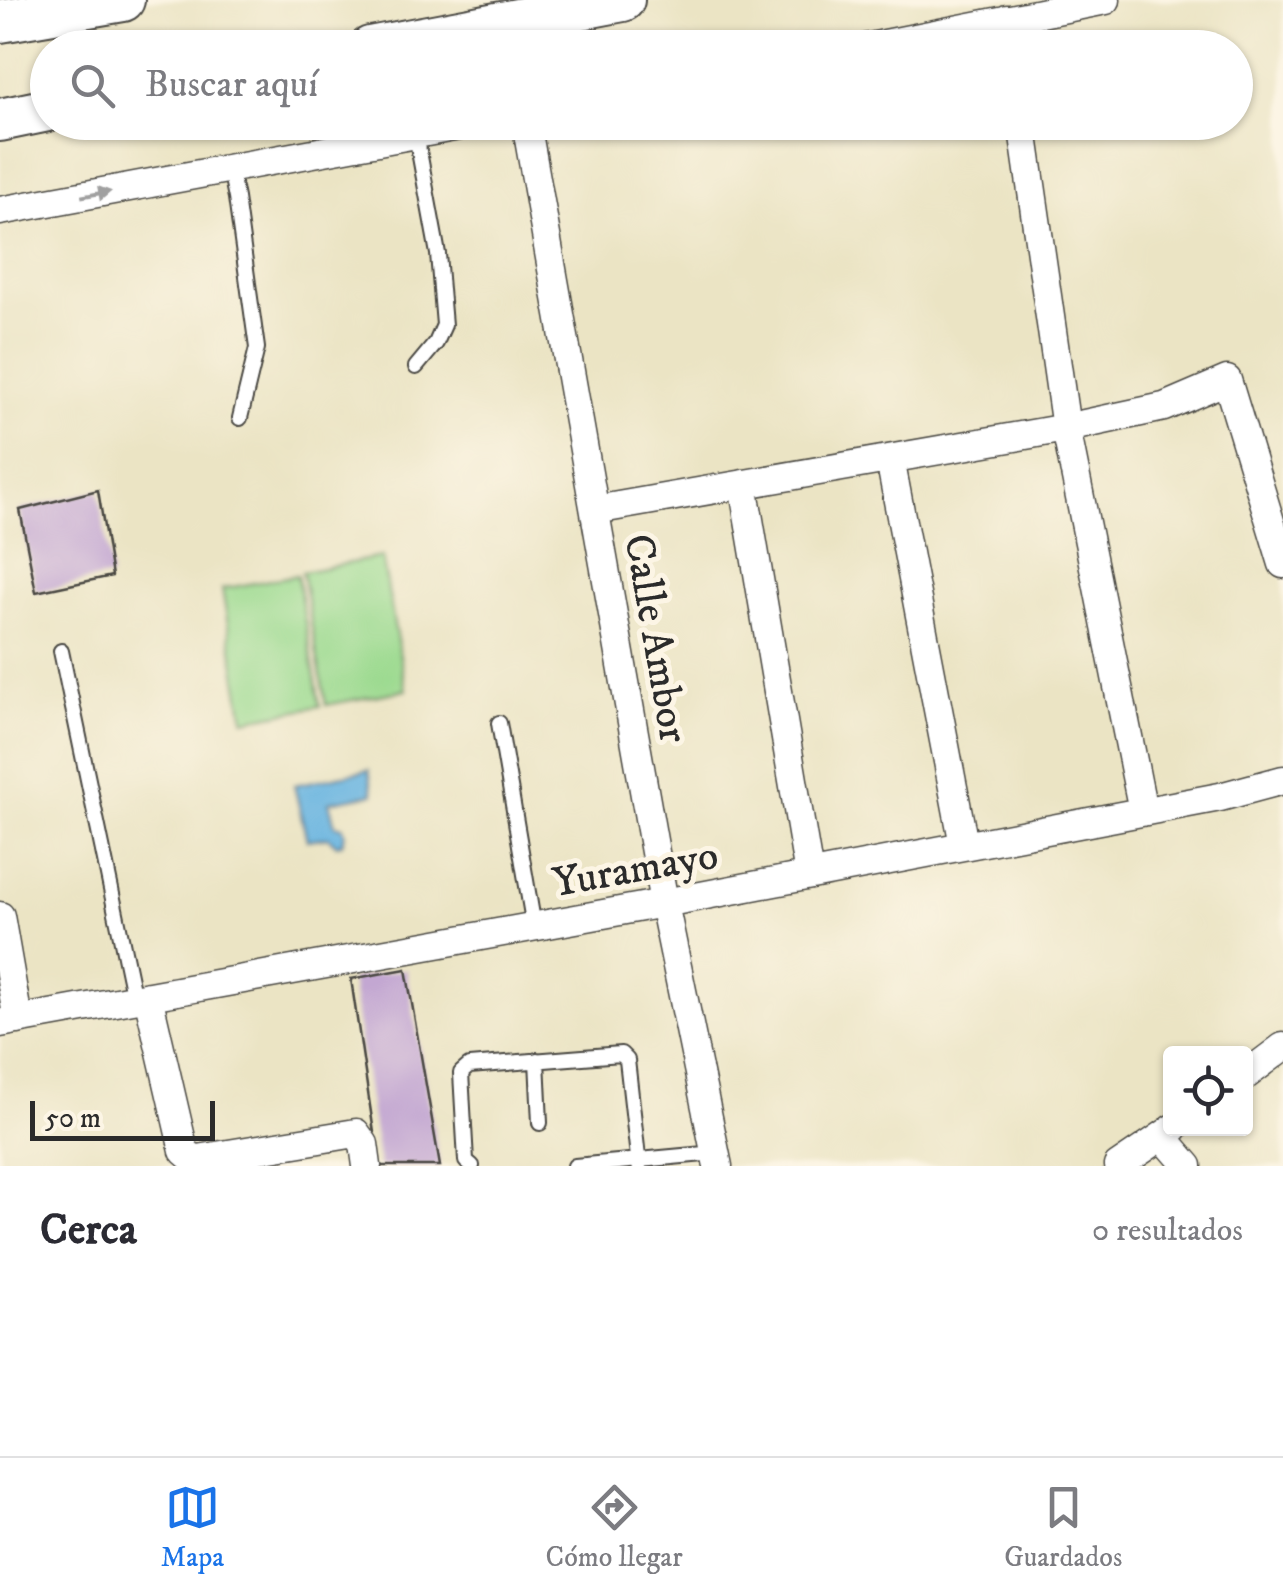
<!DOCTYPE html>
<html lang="es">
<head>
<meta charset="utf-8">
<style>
  :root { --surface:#fff; --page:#f2f2f3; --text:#2b2b33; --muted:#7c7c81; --line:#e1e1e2; --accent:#1a73e8 }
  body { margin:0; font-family:"IM FELL DW Pica",serif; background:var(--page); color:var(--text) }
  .controls { position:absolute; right:30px; bottom:30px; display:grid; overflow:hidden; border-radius:10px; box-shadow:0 2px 8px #0004 }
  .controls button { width:90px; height:90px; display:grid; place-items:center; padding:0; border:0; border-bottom:2px solid var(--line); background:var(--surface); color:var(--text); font:50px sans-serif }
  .scale { position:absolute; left:30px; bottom:25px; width:185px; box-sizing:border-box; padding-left:10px; border:5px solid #2b2b2b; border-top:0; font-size:28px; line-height:35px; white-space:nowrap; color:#2b2b2b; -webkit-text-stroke:8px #fcf5e5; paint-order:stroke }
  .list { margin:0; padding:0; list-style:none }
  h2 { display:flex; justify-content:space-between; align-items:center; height:130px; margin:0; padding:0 40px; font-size:42px }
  h2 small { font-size:32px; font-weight:400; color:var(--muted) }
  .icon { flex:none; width:55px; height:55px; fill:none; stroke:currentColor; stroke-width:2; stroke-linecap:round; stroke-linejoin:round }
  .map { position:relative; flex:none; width:1283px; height:1166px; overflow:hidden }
  .search { position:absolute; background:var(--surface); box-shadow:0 2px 8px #0004; left:30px; right:30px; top:30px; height:110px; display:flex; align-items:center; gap:25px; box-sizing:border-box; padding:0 35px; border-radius:55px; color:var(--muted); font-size:38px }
  .sheet { height:290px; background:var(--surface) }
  nav { display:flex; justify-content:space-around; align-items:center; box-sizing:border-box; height:140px; border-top:2px solid var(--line); background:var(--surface); font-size:28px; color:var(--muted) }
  nav a { display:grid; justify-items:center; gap:5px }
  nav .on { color:var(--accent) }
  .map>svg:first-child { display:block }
</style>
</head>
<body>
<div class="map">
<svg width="1283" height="1166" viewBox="0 0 1283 1166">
  <rect width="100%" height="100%" fill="#fcf5e5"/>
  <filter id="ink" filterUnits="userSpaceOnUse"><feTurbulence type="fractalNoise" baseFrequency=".01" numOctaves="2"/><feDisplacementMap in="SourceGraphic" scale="20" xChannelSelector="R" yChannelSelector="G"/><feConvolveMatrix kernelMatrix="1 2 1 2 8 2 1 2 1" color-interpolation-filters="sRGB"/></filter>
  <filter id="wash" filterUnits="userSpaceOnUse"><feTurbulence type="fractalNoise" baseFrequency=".0048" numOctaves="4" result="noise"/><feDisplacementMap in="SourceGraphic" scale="40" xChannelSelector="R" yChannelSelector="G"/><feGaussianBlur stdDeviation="2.25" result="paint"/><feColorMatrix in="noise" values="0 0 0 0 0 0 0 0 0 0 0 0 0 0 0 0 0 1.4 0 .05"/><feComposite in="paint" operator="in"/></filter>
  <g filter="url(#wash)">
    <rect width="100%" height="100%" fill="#ebe4c4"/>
    <!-- green -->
    <path fill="#9cda90" stroke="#64825e" stroke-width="2.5" d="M 382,557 L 406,690 L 326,705 L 302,572 Z
      M 297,575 L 320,706 L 244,720 L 222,589 Z"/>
    <!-- water -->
    <path fill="#67b4e0" stroke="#497086" stroke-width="2.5" d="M 369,770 L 373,794 L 329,802 L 335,825 L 343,827 L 345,833 L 342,843 L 337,845 L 328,837 L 307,840 L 294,785 Z"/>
    <g id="blocks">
      <!-- building -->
      <path fill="#c3a7d2" d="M 98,490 L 112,576 L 36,592 L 20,510 Z
        M 406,969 L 440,1166 L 379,1166 L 351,979 Z"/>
    </g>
  </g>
  <g filter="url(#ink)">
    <use href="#blocks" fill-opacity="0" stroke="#484742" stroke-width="2.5"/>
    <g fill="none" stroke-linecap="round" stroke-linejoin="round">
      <defs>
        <path id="lane" d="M 416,135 L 438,254 L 444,325 L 436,343 L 416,367
          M 230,169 L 236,198 L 257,348 L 240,418
          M 61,651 L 134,999
          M 499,723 L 534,927
          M 537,1060 L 540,1123
          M 472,1166 L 466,1161 L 461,1073 L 469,1066 L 621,1054 L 627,1060 L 639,1166
          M 575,1166 L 715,1153"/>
        <path id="street" d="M 1007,19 L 1012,48
          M 865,48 L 1106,0
          M 526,122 L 664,903 L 718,1166
          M 1022,122 L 1066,428 L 1143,811
          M 0,211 L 481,122
          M 890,459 L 964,845
          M 743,484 L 809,875
          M 595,510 L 1066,428 L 1164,407 L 1227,380 L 1283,564
          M 0,916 L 18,1020
          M 148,996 L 184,1151 L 191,1157 L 198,1159 L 356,1133 L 364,1144 L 367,1166
          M 0,1023 L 664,903 L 1220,797 L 1283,780
          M 1246,1075 L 1283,1047
          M 1163,1137 L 1188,1166
          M 1118,1166 L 1174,1128"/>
        <path id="primary" d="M 0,21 L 123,0
          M 370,48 L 623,0
          M 0,120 L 48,110"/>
      </defs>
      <!-- lane casing -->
      <use href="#lane" stroke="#484742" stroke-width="18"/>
      <!-- street casing -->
      <use href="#street" stroke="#484742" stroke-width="31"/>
      <!-- primary casing -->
      <use href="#primary" stroke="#484742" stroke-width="46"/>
      <!-- lane -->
      <use href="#lane" stroke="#fff" stroke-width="14"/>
      <!-- street -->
      <use href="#street" stroke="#fff" stroke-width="28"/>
      <!-- primary -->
      <use href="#primary" stroke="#fff" stroke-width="42"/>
    </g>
    <!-- one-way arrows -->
    <defs><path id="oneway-solid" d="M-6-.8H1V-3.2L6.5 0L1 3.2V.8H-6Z" transform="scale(2.5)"/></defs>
    <use fill="#a0a0a0" href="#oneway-solid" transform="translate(96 194) rotate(-10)"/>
  </g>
  <g text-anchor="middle" stroke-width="10" stroke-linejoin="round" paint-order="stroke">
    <!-- street labels -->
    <g font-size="42" fill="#2b2b2b" stroke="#fcf5e5">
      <text transform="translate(658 638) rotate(80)" y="15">Calle Ambor</text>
      <text transform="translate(635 867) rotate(-10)" y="15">Yuramayo</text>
    </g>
  </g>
</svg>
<div class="controls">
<button><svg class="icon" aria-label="locate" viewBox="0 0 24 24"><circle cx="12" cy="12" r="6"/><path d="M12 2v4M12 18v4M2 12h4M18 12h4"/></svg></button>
</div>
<div class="scale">50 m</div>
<div class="search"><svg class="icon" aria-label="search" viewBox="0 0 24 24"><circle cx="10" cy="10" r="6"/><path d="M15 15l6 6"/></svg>Buscar aquí</div>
</div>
<section class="sheet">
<h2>Cerca<small>0 resultados</small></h2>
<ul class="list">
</ul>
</section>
<nav>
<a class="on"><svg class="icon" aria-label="map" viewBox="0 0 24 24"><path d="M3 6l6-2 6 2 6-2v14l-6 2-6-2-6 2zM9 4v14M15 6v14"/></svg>Mapa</a>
<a><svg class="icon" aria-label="directions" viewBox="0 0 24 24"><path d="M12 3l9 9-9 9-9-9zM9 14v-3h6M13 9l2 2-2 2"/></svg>Cómo llegar</a>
<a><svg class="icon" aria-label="saved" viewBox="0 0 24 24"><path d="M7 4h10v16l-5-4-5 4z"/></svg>Guardados</a>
</nav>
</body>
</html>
